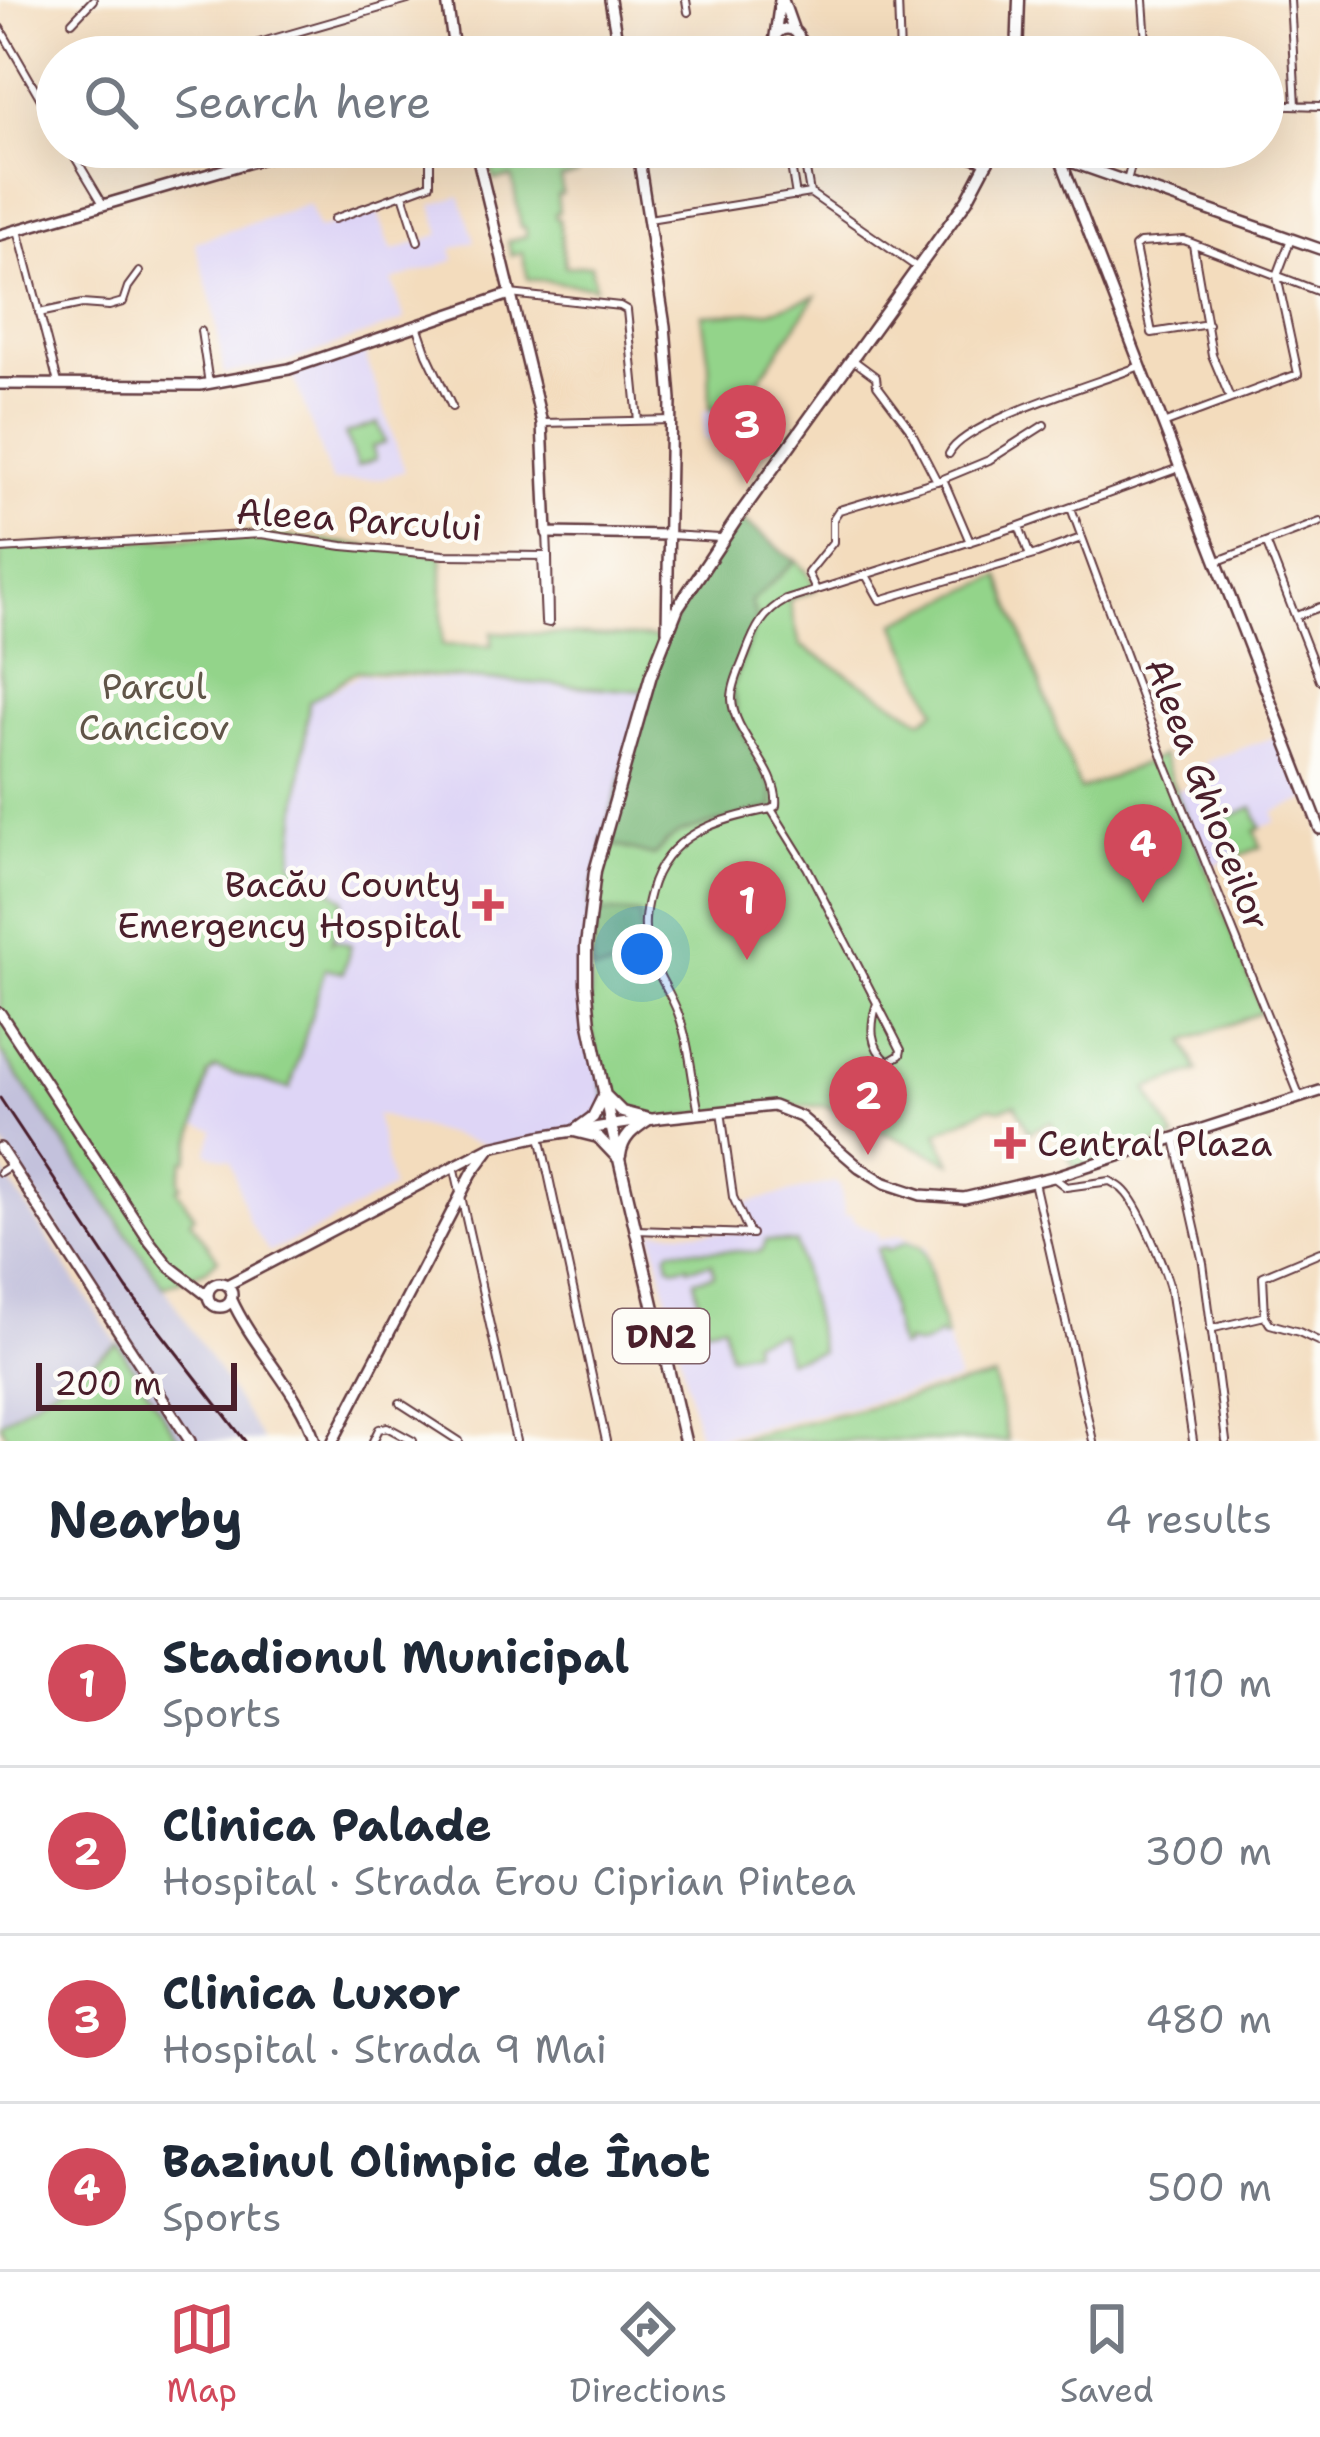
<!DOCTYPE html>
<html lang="en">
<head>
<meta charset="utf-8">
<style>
  :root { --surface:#fff; --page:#f6f6f7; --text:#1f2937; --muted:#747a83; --line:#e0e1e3; --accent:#d1495b }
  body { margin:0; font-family:"Shantell Sans",sans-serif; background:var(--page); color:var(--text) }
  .scale { position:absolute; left:36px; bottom:30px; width:201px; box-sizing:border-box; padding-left:12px; border:6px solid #4a1f2b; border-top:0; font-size:33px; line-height:42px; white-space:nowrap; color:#4a1f2b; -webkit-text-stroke:9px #fdfcf7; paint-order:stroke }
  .you { position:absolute; left:642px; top:954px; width:42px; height:42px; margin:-30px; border:9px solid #fff; border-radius:50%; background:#1a73e8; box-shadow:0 0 0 18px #1a73e833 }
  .badge { display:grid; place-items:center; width:78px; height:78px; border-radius:50%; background:var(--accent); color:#fff; font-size:39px; font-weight:700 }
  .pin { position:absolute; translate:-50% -99px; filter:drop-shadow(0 3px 6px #0008) }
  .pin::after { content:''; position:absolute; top:63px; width:42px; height:36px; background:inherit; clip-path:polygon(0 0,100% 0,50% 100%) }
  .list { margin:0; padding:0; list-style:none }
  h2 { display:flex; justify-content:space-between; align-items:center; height:156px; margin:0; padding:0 48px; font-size:51px }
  h2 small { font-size:39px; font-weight:400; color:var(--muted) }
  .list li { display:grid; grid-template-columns:78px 1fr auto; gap:36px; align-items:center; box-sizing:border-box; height:168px; padding:0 48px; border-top:3px solid var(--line) }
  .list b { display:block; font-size:45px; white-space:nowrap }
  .list p { margin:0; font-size:39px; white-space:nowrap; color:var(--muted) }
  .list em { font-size:39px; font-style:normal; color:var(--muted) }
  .icon { flex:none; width:66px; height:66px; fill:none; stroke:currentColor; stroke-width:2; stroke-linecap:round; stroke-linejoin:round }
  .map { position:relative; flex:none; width:1320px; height:1441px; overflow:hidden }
  .search { position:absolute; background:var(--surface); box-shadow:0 12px 48px #0002; left:36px; right:36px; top:36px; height:132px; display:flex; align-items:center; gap:30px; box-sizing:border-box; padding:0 42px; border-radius:66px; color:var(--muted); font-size:45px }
  .sheet { height:828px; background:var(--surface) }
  nav { display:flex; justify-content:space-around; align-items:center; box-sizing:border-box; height:168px; border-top:3px solid var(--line); background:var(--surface); font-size:33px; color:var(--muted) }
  nav a { display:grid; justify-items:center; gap:6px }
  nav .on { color:var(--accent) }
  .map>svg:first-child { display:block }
</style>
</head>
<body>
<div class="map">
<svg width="1320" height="1441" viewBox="0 0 1320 1441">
  <rect width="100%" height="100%" fill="#fdfcf7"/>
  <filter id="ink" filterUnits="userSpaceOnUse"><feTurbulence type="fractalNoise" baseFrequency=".00833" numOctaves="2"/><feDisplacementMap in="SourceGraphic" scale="24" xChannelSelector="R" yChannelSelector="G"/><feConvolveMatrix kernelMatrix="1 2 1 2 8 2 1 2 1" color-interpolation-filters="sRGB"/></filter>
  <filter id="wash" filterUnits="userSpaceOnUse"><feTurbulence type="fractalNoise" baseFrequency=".004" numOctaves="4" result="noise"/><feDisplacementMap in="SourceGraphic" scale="48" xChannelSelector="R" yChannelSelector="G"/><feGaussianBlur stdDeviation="2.7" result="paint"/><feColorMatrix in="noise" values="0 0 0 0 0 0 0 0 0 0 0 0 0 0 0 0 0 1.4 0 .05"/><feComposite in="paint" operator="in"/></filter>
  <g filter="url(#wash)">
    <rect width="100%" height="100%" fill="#f3dcbd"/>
    <!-- built -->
    <path fill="#ded5f6" d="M 460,196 L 475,241 L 452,249 L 455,260 L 392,281 L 405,320 L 291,361 L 224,374 L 213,305 L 195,242 L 309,204 L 318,229 L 377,210 L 392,251 L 441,234 L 432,205 Z
      M 362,346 L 405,471 L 384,478 L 332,482 L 291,370 Z
      M 703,411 L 762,417 L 756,437 L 742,443 L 704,439 Z
      M 360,675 L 646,690 L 611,1125 L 491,1147 L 376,1114 L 392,1188 L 313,1232 L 269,1252 L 248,1220 L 231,1161 L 207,1153 L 214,1130 L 196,1125 L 208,1074 L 215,1068 L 291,1088 L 292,862 L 309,702 Z
      M 1284,733 L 1308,799 L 1274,812 L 1276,822 L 1255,830 L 1261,847 L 1207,868 L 1176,791 L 1211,778 L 1205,762 Z
      M 834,1182 L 840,1185 L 845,1216 L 852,1214 L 853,1221 L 877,1233 L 879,1240 L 900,1235 L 926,1248 L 958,1381 L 700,1441 L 652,1231 L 753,1233 L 742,1209 L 746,1207 L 745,1203 Z"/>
    <!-- industrial -->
    <path fill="#c3c1dc" d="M 0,1050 L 164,1287 L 263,1441 L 180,1441 L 118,1344 L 0,1423 L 0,1167 L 117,1343 L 127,1337 L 0,1140 Z"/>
    <!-- green -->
    <path fill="#93d48a" stroke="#6e7a5a" stroke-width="3" d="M 497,147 L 616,147 L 618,154 L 575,161 L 577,174 L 561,178 L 562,194 L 557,195 L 559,212 L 555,213 L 556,218 L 559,219 L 565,267 L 591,265 L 595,287 L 528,279 L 522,253 L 511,255 L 508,241 L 527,236 L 525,227 L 521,227 L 512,177 L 494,180 L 489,160 L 499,157 Z
      M 816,296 L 737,412 L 710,409 L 709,363 L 702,315 L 770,311 Z
      M 378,423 L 385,443 L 372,447 L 376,459 L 357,466 L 345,434 Z
      M 738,517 L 796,561 L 808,573 L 816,590 L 789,600 L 800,645 L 922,720 L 936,710 L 895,623 L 1000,576 L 1080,790 L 1162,756 L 1263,1012 L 1185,1041 L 1198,1071 L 1147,1089 L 1175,1139 L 1075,1169 L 1051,1122 L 1029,1132 L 1015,1104 L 1001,1109 L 990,1107 L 937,1133 L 951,1163 L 826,1106 L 773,1106 L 611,1125 L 590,1024 L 590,898 L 646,691 L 357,671 L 309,702 L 292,862 L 344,899 L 332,942 L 334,940 L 351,945 L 343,973 L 325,968 L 290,1089 L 215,1068 L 208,1074 L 188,1160 L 184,1160 L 179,1181 L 182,1185 L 177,1189 L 194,1216 L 190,1220 L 218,1259 L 206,1270 L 164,1287 L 0,1050 L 0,548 L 261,534 L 442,554 L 442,645 L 492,646 L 492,632 L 664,638 Z
      M 1253,807 L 1261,828 L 1255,831 L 1261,847 L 1237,857 L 1223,819 Z
      M 766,1240 L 796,1243 L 821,1352 L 787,1360 L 780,1333 L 752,1340 L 753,1350 L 729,1355 L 723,1324 L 705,1328 L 694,1280 L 714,1275 L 712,1263 L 689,1268 L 688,1265 L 674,1268 L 669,1265 L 667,1254 L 672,1249 L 759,1252 L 763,1249 Z
      M 906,1242 L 920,1247 L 925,1254 L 946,1337 L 941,1338 L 939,1334 C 930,1343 918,1349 905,1342 L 905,1346 L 899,1348 L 877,1249 L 886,1247 L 887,1251 Z
      M 118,1344 L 180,1441 L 8,1441 L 0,1423 Z
      M 994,1377 L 1008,1441 L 726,1441 Z"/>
    <!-- forest -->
    <path fill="#76b676" stroke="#606a50" stroke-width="3" d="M 738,517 L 796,561 L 751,602 L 757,620 L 732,687 L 739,723 L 772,788 L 774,807 L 679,833 L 667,842 L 654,856 L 602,842 L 664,638 Z
      M 597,911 L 640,914 L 641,940 L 648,962 L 594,972 L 592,953 Z"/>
  </g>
  <g filter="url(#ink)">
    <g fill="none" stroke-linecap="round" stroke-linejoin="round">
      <defs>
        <path id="street" d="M 686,0 L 688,12
          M 898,0 L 900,57
          M 1143,0 L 1147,57
          M 1290,0 L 1296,105
          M 72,22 L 93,0
          M 0,28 L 57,127
          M 168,57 L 209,48 L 221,54 L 408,0
          M 771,57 L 777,51
          M 1263,104 L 1320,106
          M 69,147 L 103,204
          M 788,147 L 796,196
          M 802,147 L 810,193
          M 639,160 L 701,147
          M 1127,181 L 1136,147
          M 403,194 L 418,241
          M 334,219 L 430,184 L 430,161 L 426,147
          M 649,219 L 810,193 L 918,268
          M 18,230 L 58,383
          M 1193,245 L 1212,355 L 1230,398
          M 510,294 L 620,306 L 627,310 L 638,421
          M 39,313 L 82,304 L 109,306 L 123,302 L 128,287 L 139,272
          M 1208,324 L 1152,333 L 1135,247 L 1140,243 L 1184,240 L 1320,292
          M 417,325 L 427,354 L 452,407
          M 201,331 L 209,384
          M 853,360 L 876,377 L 877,385 L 910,429 L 937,481
          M 543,423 L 672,420
          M 1163,424 L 1298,374 L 1277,276 L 1291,239
          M 949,454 C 964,421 1101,382 1140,366
          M 943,479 L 970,542
          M 1071,508 L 1165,762 L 1300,1097
          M 1019,526 L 1030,556
          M 669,535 L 720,538
          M 1267,544 L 1320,680
          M 0,549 L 261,534 L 343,546 L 444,555 L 548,556 L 547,533
          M 542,556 L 545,622 L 549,623 L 548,556
          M 1218,561 L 1320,522
          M 866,575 L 880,600 L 1037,554 L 1081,538
          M 816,590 L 808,573 L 833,542 L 833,519 L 839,510 L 943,479 L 989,460 L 1044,425
          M 1296,616 L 1320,607
          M 771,809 L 776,806 C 780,769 733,735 732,699 C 732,684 741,667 746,653 C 755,629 763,612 786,600 L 1019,526 L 1179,468
          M 771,809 L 807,867 L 877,1003
          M 877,1003 L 901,1050 L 900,1055 L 888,1062 C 869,1045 870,1026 877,1003 Z
          M 721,1111 L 733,1197 L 750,1234
          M 699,1113 C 692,1081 690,1044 678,1013 C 668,987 651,967 646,937 C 643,922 646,906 650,892 C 666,833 719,819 771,809
          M 540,1136 L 606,1441
          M 1175,1139 L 1203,1263 L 1226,1441
          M 454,1165 L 516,1441
          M 0,1172 L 11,1165
          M 1053,1177 L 1066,1187 L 1110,1181 C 1118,1186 1121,1186 1127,1194 C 1141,1211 1164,1266 1170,1288 L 1193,1441
          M 1034,1182 L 1093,1441
          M 636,1230 L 752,1234
          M 1265,1316 L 1263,1276 L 1320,1252
          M 1210,1329 L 1265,1316 L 1270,1324 L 1299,1332 L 1320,1342
          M 400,1403 L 459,1441
          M 373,1441 L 379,1429 L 387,1427 L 413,1441"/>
        <path id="secondary" d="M 447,0 L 455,57
          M 610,0 L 620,57
          M 783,0 L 794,31
          M774 42a13 13 0 1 1 26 0a13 13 0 1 1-26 0Z
          M 775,36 L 780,0
          M 800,44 L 814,57
          M 475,147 L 542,423 L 547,533 L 669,535
          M 637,147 L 665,326 L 671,399 L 667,630
          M 944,147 L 988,162
          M 1028,147 L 1320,249
          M 1060,158 L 1320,829
          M 0,235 L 302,147
          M 0,384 L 200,385 L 289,369 L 510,294
          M 0,1013 L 150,1242 L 169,1266 L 208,1296
          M 0,1148 L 190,1441
          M208 1295a12 12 0 1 1 24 0a12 12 0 1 1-24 0Z
          M 227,1285 L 491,1147 L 540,1136 L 660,1118 L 773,1106 L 801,1117 L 859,1167 L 885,1183 L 921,1195 L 964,1198 L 1053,1177 L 1320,1091
          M 231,1298 C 253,1348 299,1390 315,1441
          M 333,1441 L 472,1173 L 489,1150"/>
        <path id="primary" d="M 1017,57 L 1019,0
          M 606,1096 L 622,1112 L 649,1119
          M 574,1131 L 598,1137 L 617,1157
          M 574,1131 L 593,1117 L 603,1097
          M 620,1156 C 622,1137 634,1129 649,1119
          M 685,1441 L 611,1125 L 590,1024 L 586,983 L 586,946 L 595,871 L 651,675 L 678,607 L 738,517 L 967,200 L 995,147"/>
      </defs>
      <!-- street casing -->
      <use href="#street" stroke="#633b41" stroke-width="10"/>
      <!-- secondary casing -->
      <use href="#secondary" stroke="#633b41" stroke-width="14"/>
      <!-- primary casing -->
      <use href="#primary" stroke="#633b41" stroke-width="15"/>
      <!-- street -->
      <use href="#street" stroke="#fff" stroke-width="6"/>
      <!-- secondary -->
      <use href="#secondary" stroke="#fff" stroke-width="9"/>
      <!-- primary -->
      <use href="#primary" stroke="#fff" stroke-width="10"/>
      <!-- rail -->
      <path stroke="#4a1f2b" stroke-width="3" d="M 0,1098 L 127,1289 L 245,1441"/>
    </g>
  </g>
  <!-- markers -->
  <g fill="#d1495b" stroke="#fdfcf7" stroke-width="4.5">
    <path d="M482 887h12v12h12v12h-12v12h-12v-12h-12v-12h12z"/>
    <path d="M1004 1125h12v12h12v12h-12v12h-12v-12h-12v-12h12z"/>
  </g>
  <g text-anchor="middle" stroke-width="9" stroke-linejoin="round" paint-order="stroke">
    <!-- shield labels -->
    <rect fill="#fdfcf7" stroke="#806168" stroke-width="3" x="613" y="1309" width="96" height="54" rx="9"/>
    <g font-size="33" font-weight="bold" fill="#4a1f2b">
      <text x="661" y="1348">DN2</text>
    </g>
    <!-- street labels -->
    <g font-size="36" fill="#4a1f2b" stroke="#fdfcf7">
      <text transform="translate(359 519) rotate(4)" y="13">Aleea Parcului</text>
      <text transform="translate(1208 794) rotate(69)" y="13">Aleea Ghioceilor</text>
    </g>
    <!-- park labels -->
    <g font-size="36" fill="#605548" stroke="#fdfcf7">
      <text x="154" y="699">Parcul<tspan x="154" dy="41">Cancicov</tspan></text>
    </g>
    <!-- poi labels -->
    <g font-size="36" fill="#4a1f2b" stroke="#fdfcf7" text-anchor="end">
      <text x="461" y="897">Bacău County<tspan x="461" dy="41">Emergency Hospital</tspan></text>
      <text x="1037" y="1156" text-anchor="start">Central Plaza</text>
    </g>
  </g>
</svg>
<div class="scale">200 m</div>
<div class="you"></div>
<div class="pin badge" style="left:747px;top:960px">1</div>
<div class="pin badge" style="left:868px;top:1155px">2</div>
<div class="pin badge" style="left:747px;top:484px">3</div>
<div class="pin badge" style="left:1143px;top:903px">4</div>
<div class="search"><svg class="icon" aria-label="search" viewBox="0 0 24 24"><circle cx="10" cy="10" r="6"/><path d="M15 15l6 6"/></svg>Search here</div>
</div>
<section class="sheet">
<h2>Nearby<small>4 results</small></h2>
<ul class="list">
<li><span class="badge">1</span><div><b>Stadionul Municipal</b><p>Sports</p></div><em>110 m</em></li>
<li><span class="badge">2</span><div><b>Clinica Palade</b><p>Hospital · Strada Erou Ciprian Pintea</p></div><em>300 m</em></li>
<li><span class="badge">3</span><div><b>Clinica Luxor</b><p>Hospital · Strada 9 Mai</p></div><em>480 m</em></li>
<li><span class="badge">4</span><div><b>Bazinul Olimpic de Înot</b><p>Sports</p></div><em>500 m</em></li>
</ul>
</section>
<nav>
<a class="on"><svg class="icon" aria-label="map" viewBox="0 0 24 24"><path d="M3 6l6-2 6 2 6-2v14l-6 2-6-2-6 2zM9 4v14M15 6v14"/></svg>Map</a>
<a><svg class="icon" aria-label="directions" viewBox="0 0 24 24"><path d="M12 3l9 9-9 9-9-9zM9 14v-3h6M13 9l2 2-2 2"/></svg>Directions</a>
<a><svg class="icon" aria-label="saved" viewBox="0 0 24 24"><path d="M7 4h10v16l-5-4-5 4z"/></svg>Saved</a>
</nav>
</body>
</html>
